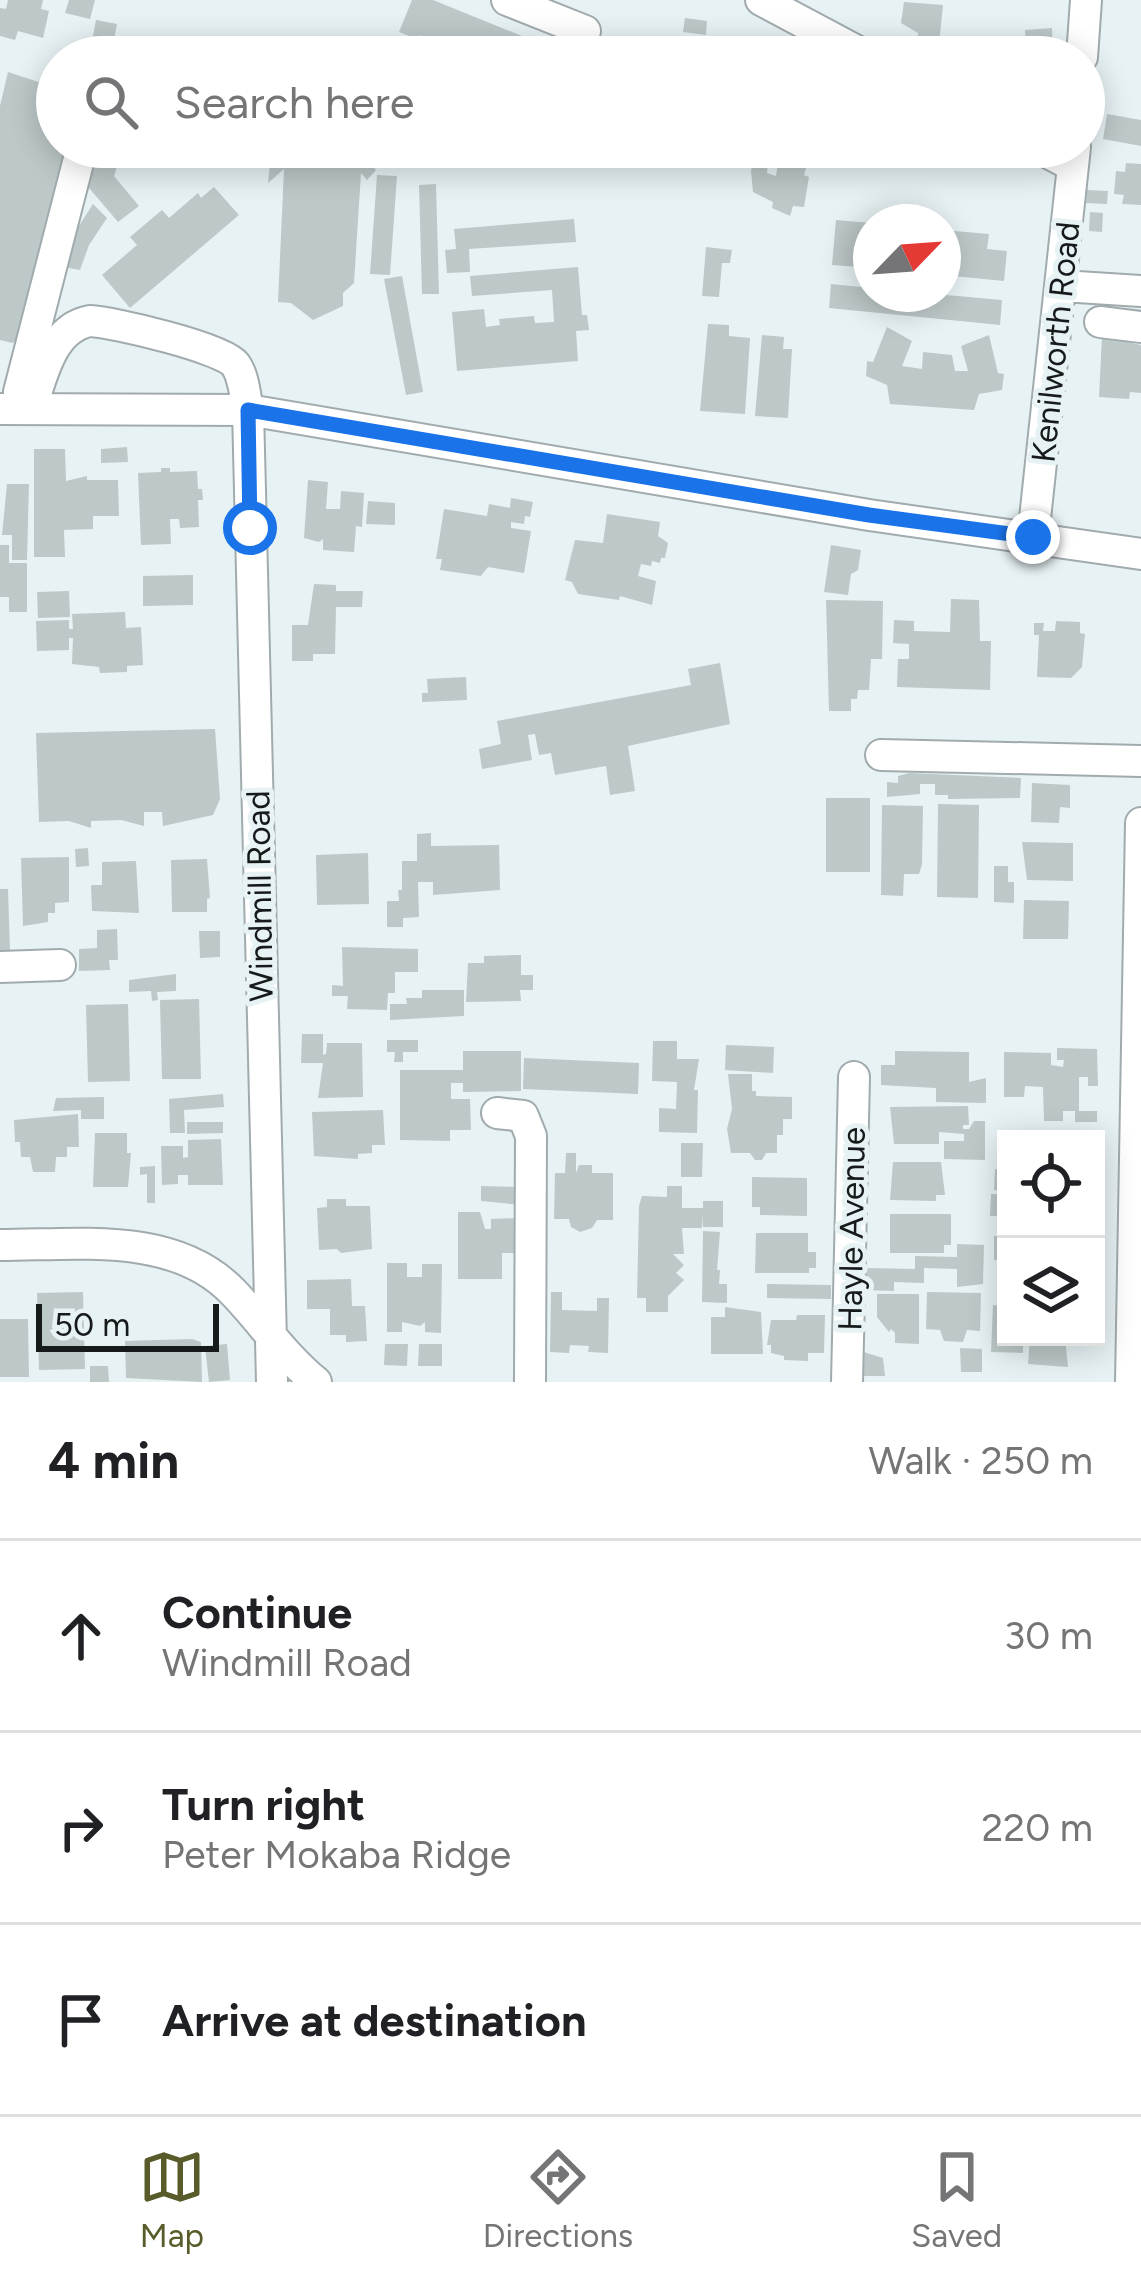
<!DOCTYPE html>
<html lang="en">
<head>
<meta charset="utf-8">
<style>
  :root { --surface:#fff; --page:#f6f6f6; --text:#202124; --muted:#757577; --line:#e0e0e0; --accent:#595c2a }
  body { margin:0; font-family:Figtree,sans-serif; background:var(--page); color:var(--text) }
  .controls { position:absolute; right:36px; bottom:36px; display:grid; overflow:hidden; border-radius:0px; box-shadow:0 6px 30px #0003 }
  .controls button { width:108px; height:108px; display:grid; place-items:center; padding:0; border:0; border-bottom:3px solid var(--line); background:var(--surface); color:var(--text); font:60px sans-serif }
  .compass { position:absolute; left:853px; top:204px; width:108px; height:108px; border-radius:50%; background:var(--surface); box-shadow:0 6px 30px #0003; rotate:65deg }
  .scale { position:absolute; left:36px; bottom:30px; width:183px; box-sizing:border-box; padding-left:12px; border:6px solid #161a1a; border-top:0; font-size:33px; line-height:42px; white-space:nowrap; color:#161a1a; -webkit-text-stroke:9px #e7f2f4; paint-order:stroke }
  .stop { position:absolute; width:36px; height:36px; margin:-27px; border:9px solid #1a73e8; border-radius:50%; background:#fff }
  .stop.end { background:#1a73e8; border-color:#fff; box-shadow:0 3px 12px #0008 }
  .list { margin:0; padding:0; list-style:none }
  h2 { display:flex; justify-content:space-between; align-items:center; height:156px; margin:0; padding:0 48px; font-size:51px }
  h2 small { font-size:39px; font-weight:400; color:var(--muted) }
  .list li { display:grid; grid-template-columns:78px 1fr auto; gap:36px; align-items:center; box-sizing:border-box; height:192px; padding:0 48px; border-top:3px solid var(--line) }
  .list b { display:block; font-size:45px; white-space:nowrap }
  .list p { margin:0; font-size:39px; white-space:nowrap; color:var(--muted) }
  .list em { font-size:39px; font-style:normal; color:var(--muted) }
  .icon { flex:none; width:66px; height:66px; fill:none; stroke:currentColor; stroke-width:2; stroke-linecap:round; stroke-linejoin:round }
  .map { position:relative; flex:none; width:1141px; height:1382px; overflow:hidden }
  .search { position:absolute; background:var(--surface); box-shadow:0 6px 30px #0003; left:36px; right:36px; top:36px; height:132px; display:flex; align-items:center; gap:30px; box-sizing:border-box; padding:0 42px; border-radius:66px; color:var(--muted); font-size:45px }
  .sheet { height:732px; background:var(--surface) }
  nav { display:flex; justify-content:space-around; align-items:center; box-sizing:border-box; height:168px; border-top:3px solid var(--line); background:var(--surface); font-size:33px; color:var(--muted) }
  nav a { display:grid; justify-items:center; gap:6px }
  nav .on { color:var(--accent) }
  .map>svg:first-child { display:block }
</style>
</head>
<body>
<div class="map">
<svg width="1141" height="1382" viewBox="0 0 1141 1382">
  <rect width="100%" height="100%" fill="#e7f2f4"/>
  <!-- building -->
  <path fill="#bdc8c8" d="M 8,0 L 43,0 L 41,9 L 49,11 L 43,38 L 18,31 L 15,40 L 0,36 L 0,8 L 6,9 Z
    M 69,0 L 95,0 L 90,19 L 65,13 Z
    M 412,0 L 433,0 L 574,57 L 463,57 L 453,48 L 451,53 L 422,42 L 424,37 L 419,35 L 417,39 L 399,32 Z
    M 904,2 L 943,5 L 938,54 L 916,52 L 918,33 L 901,23 Z
    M 685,18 L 707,21 L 706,35 L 683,32 Z
    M 96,20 L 117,24 L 113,45 L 92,41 Z
    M 1052,28 L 1053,50 L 1059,50 L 1058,57 L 1039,57 L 1039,51 L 1026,52 L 1025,30 Z
    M 1022,37 L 1024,57 L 984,57 L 983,40 Z
    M 8,72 L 57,88 L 57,147 L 73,147 L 28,336 L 12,343 L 0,340 L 0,106 Z
    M 1107,114 L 1141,120 L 1141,146 L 1103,139 Z
    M 93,147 L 252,147 L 251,159 L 120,157 L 114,176 L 139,206 L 118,222 L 84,182 Z
    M 289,147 L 355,147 L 376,170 L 367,180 L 361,173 L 354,283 L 343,293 L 343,306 L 313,320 L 291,303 L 278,302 L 284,169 L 268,183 L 270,163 Z
    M 785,154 L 809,158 L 804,175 L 809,177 L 804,207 L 793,206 L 790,216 L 772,208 L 773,202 L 753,192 L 751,171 L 753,161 L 768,163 L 767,173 L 776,176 L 778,163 L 784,164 Z
    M 1126,163 L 1141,164 L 1141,205 L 1122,204 L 1124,195 L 1114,194 L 1116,171 L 1125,172 Z
    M 377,175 L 397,176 L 390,275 L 370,274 Z
    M 436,184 L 439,294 L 422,294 L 419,185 Z
    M 214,187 L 239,215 L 130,308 L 102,275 L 137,245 L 130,237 L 162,210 L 169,218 L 198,193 L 201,198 Z
    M 1087,190 L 1108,191 L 1107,204 L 1086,203 Z
    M 93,204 L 107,218 L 89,245 L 80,270 L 63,267 L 73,235 Z
    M 1090,212 L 1103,213 L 1102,232 L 1089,231 Z
    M 574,219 L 576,242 L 469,249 L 470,272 L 447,273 L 445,250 L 456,249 L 454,229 Z
    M 836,220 L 871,223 L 871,268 L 832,265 Z
    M 943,230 L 989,234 L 987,249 L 1007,251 L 1004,281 L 943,275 Z
    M 706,247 L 732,250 L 730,263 L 722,263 L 719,297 L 702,296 Z
    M 578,267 L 582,315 L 587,315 L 589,330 L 576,331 L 578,361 L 457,371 L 452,312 L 484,309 L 486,327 L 500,325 L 499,319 L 534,316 L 535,323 L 554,322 L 552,290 L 472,296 L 470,276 Z
    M 402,276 L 423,392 L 406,395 L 384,279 Z
    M 831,284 L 871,288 L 871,294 L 935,294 L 1002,300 L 1000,325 L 829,308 Z
    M 708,324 L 729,325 L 729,336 L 750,338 L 745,414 L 700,411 Z
    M 887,327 L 912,341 L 902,366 L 922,369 L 923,352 L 952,355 L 955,371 L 968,371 L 961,346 L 989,335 L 998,373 L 1004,374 L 1002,390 L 979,394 L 974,410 L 890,404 L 887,385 L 866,376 L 867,361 L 873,362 Z
    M 762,335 L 784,337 L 783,349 L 792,349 L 788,418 L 755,416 Z
    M 1102,336 L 1141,345 L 1141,393 L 1130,392 L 1129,399 L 1099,397 Z
    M 127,447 L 128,462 L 101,463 L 101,449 Z
    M 34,449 L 65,449 L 66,481 L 87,476 L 87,480 L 118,480 L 119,516 L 93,516 L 93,529 L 64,530 L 65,557 L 34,557 Z
    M 161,468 L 170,468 L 170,472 L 197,471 L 198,489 L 202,489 L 203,500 L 198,500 L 199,527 L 180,528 L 179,519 L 170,519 L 171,544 L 141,545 L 138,473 L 161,472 Z
    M 308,480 L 328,482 L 326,509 L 340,509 L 341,491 L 364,493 L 362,527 L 356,526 L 354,552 L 323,550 L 323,539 L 319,542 L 304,538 Z
    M 7,484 L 29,484 L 27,560 L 12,560 L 12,535 L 2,535 Z
    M 511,498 L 533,502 L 530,517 L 525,516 L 524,524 L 511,522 L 511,528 L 531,531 L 524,573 L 488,567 L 481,576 L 440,570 L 442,559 L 436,559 L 444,509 L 487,516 L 489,504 L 510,508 Z
    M 368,501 L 395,503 L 395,525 L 366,524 Z
    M 607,514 L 660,522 L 658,536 L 668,543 L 665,558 L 661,558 L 660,563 L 652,561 L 651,566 L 641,564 L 638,576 L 656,581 L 652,605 L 620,596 L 619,600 L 578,594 L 572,582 L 565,580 L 575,540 L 603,543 Z
    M 0,545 L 9,545 L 9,563 L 27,563 L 27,612 L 9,612 L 9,597 L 0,597 Z
    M 831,545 L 861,550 L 858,570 L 851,574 L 848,595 L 824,592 Z
    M 193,575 L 193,605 L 143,606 L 143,576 Z
    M 314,584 L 336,585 L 336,591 L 363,591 L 362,607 L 336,607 L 335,654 L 313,654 L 313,661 L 292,661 L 292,625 L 308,625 Z
    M 69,591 L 70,617 L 38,618 L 37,592 Z
    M 951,599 L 979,600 L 980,641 L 991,641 L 990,690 L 897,687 L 898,659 L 909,659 L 909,644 L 893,643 L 894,620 L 914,621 L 914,631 L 950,632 Z
    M 826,600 L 883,601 L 882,659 L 871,659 L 869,690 L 858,690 L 857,699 L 851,699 L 851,711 L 829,711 Z
    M 125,612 L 126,628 L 141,627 L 143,665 L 127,666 L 127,672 L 100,673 L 99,667 L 72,664 L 73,638 L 69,638 L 69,650 L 37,651 L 36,621 L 69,620 L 69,629 L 73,629 L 72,614 Z
    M 1056,621 L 1080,622 L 1080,633 L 1085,634 L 1082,667 L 1071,678 L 1037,677 L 1039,635 L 1034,635 L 1034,623 L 1044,623 L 1043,631 L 1055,631 Z
    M 720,663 L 730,724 L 628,746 L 635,791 L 610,795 L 606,766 L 555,775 L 551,753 L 539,755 L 535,734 L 528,735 L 532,760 L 482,769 L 479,749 L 501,744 L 497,721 L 691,685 L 688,669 Z
    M 466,677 L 467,700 L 422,702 L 422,693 L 428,693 L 427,679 Z
    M 215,729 L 220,799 L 213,815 L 163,826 L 162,812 L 144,812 L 144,826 L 121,820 L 91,821 L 91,828 L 69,821 L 39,822 L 36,733 Z
    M 909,773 L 1021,778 L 1020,798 L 948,799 L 948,795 L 935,795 L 935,784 L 920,784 L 920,794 L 887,797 L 887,782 L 898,783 L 898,776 Z
    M 1032,783 L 1070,785 L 1070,808 L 1060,807 L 1059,823 L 1031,822 Z
    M 826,798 L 870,798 L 870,872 L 826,872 Z
    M 938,804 L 979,805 L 978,898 L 937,897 Z
    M 882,805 L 923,806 L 922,864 L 919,874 L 904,874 L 903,896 L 881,895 Z
    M 431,833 L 431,846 L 499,845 L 500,890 L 433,895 L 433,882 L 418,882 L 419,917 L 403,918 L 403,927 L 387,927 L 387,901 L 399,901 L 398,890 L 402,890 L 402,861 L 417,861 L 417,834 Z
    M 1022,842 L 1073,843 L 1073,881 L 1027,880 Z
    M 88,848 L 89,866 L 76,867 L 75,849 Z
    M 368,853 L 369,904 L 317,905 L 316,855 Z
    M 69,857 L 69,902 L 55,903 L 55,913 L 48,913 L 48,922 L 23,926 L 21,858 Z
    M 207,859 L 210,898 L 207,899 L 207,912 L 172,912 L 171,860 Z
    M 136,861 L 139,913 L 92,911 L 91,885 L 102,885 L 102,862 Z
    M 994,866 L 1008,866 L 1008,882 L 1014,882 L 1014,903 L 994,902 Z
    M 0,889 L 8,889 L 10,951 L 0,951 Z
    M 1024,900 L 1069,901 L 1068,939 L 1023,939 Z
    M 117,929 L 118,960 L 109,960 L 110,970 L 79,971 L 79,949 L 97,948 L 97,930 Z
    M 199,931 L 220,931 L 220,957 L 200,958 Z
    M 342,947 L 418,949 L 418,972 L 395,972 L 395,993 L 388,993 L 387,1010 L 347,1009 L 348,996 L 332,996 L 332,985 L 343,986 Z
    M 521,955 L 521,975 L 533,975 L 533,990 L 520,990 L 521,1001 L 466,1002 L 468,963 L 484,963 L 484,956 Z
    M 176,974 L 176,991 L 157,992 L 158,1000 L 152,1001 L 151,991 L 129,992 L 129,980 Z
    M 422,990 L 464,990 L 464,1016 L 390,1020 L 390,1004 L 407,1004 L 406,998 L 422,998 Z
    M 199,999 L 201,1079 L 162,1079 L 160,1000 Z
    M 128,1004 L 130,1081 L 88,1082 L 86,1005 Z
    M 302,1034 L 323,1034 L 323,1055 L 326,1054 L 327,1043 L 362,1043 L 363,1097 L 318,1098 L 323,1063 L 301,1063 Z
    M 387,1040 L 418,1040 L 418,1052 L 403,1052 L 403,1062 L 394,1062 L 395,1052 L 387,1052 Z
    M 653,1041 L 677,1041 L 677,1059 L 699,1059 L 694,1090 L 698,1090 L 697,1133 L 659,1132 L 659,1108 L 676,1109 L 677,1082 L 652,1081 Z
    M 726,1045 L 774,1047 L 773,1073 L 725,1070 Z
    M 1057,1048 L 1097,1049 L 1098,1086 L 1088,1086 L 1088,1077 L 1079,1077 L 1079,1111 L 1097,1111 L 1097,1122 L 1075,1122 L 1075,1111 L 1063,1111 L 1063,1121 L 1044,1121 L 1043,1087 L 1025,1086 L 1024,1097 L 1004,1097 L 1004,1052 L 1051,1053 L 1051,1065 L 1063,1067 L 1064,1060 L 1057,1060 Z
    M 463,1051 L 521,1051 L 521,1091 L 463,1092 L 463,1083 L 451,1083 L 451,1099 L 470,1099 L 471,1130 L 450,1130 L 450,1141 L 400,1140 L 400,1070 L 463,1070 Z
    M 895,1051 L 969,1052 L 969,1082 L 986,1078 L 986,1103 L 936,1102 L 936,1088 L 881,1085 L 881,1065 L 895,1065 Z
    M 524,1058 L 639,1063 L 638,1094 L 523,1089 Z
    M 728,1074 L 752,1074 L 752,1091 L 756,1091 L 756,1096 L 792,1097 L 792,1119 L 783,1119 L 783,1135 L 777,1135 L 777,1153 L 766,1153 L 762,1160 L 755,1160 L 750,1153 L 731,1153 L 727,1129 L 732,1109 Z
    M 223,1094 L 224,1107 L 184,1110 L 185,1133 L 170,1133 L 169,1099 Z
    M 104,1097 L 104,1119 L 81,1119 L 81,1110 L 53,1111 L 56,1098 Z
    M 968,1106 L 969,1125 L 963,1125 L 963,1129 L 969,1129 L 974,1121 L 985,1121 L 985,1160 L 944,1159 L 944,1141 L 964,1141 L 964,1134 L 939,1132 L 939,1144 L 894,1144 L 890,1107 Z
    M 383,1110 L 385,1145 L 372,1145 L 372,1153 L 358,1154 L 358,1159 L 314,1156 L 312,1112 Z
    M 78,1114 L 79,1147 L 67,1147 L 67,1157 L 56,1157 L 55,1172 L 33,1172 L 30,1157 L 21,1157 L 20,1142 L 15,1142 L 14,1120 Z
    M 187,1122 L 223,1122 L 223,1133 L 187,1134 Z
    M 1003,1130 L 1052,1131 L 1052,1139 L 1003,1139 Z
    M 95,1133 L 127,1133 L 127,1153 L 131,1153 L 128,1187 L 93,1187 Z
    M 221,1139 L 223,1185 L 188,1185 L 188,1175 L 178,1175 L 178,1184 L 162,1185 L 161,1146 L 183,1146 L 183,1158 L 188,1157 L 188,1140 Z
    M 681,1143 L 703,1143 L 702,1177 L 681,1177 Z
    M 566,1153 L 576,1153 L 576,1173 L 579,1165 L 592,1165 L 592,1173 L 613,1173 L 613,1220 L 597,1220 L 592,1228 L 580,1232 L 571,1227 L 569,1219 L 554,1219 L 555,1173 L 565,1173 Z
    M 893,1162 L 941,1162 L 945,1195 L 936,1195 L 936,1201 L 890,1200 Z
    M 155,1166 L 155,1203 L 147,1203 L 147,1174 L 140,1175 L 140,1167 Z
    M 995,1169 L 1006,1169 L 1006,1191 L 994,1190 Z
    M 752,1177 L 807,1178 L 807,1216 L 760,1215 L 760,1207 L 752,1207 Z
    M 481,1186 L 523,1187 L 522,1205 L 481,1201 Z
    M 667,1186 L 682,1186 L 682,1208 L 703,1208 L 703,1201 L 723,1201 L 723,1227 L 703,1227 L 702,1214 L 702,1228 L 682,1228 L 684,1254 L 673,1254 L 684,1265 L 676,1273 L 684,1280 L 668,1296 L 668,1312 L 646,1312 L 646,1298 L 637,1298 L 639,1206 L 642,1196 L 667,1197 Z
    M 991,1194 L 1006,1194 L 1006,1216 L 990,1216 Z
    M 327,1199 L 346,1199 L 346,1206 L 370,1206 L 372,1249 L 341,1253 L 337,1249 L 319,1250 L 317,1208 L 327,1207 Z
    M 458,1212 L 480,1212 L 485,1229 L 491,1229 L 491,1219 L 519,1218 L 520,1253 L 502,1253 L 502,1279 L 458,1279 Z
    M 890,1214 L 951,1214 L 951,1245 L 944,1245 L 944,1253 L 890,1253 Z
    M 703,1231 L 720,1232 L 717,1270 L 720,1270 L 719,1284 L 727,1284 L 727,1303 L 702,1302 Z
    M 756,1233 L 808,1233 L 808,1252 L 816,1252 L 816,1268 L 809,1268 L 809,1273 L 755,1273 Z
    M 994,1236 L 1006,1237 L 1006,1260 L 994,1260 Z
    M 957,1244 L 984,1245 L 983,1284 L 957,1287 L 957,1269 L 924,1268 L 924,1283 L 894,1282 L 894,1291 L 863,1290 L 864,1268 L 915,1269 L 915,1256 L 957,1257 Z
    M 387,1263 L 407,1263 L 407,1277 L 422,1277 L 422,1264 L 442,1264 L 441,1333 L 425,1332 L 425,1322 L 420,1326 L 402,1322 L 402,1332 L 387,1332 Z
    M 351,1279 L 352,1306 L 365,1306 L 367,1341 L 346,1342 L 346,1335 L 330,1335 L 330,1309 L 307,1309 L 307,1280 Z
    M 767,1284 L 831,1285 L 831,1299 L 767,1298 Z
    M 83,1292 L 85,1369 L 39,1370 L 37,1293 Z
    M 551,1292 L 562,1292 L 562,1310 L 597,1311 L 597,1298 L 609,1298 L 608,1353 L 588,1352 L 589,1346 L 570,1345 L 569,1353 L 550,1352 Z
    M 927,1292 L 981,1293 L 980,1331 L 967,1330 L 963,1342 L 944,1341 L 940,1330 L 926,1329 Z
    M 877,1294 L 919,1294 L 919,1344 L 895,1343 L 895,1333 L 891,1329 L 889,1332 L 877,1317 Z
    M 993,1305 L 1006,1306 L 1006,1337 L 1023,1337 L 1023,1353 L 991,1352 Z
    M 725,1307 L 761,1312 L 763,1354 L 711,1354 L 711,1317 L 725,1317 Z
    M 797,1315 L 825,1315 L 824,1353 L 808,1353 L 808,1361 L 784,1360 L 784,1356 L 771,1353 L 771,1345 L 767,1345 L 771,1320 L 796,1320 Z
    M 0,1319 L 28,1319 L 29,1377 L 0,1377 Z
    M 1030,1337 L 1065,1337 L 1068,1367 L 1028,1364 Z
    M 192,1339 L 201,1342 L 202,1382 L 126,1378 L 125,1341 Z
    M 227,1344 L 230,1380 L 209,1382 L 205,1346 Z
    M 385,1344 L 408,1344 L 407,1366 L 384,1365 Z
    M 419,1344 L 442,1344 L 442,1366 L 418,1366 Z
    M 960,1348 L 982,1349 L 982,1372 L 961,1372 Z
    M 864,1352 L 883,1358 L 885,1376 L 864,1376 Z
    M 90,1366 L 108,1366 L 109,1382 L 90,1382 Z"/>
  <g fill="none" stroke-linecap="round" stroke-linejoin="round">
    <defs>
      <path id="minor" d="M 507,0 L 585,31
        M 761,0 L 868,57
        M 1082,57 L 1086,0
        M 1037,147 L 1073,166
        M 1062,286 L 1141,291
        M 1100,322 L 1141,327
        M 19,392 L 82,147
        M 0,409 L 248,410 L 869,515 L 1141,554
        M 31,409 C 42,377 51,328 90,321 C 113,322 223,348 235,364 C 244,376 245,396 248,410 L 272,1382
        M 1033,537 L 1075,147
        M 881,755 L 1141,761
        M 0,967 L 60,965
        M 497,1113 L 523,1116 L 531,1136 L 530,1382
        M 0,1245 C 78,1245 174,1231 233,1292 C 262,1322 284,1356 316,1382
        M 847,1382 L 854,1077
        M 1131,1382 L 1141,823"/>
    </defs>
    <!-- minor casing -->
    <use href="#minor" stroke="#a1abae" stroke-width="34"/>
    <!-- minor -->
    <use href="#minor" stroke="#fff" stroke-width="30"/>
  </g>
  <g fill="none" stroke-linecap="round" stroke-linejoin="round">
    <!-- route -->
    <path stroke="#1a73e8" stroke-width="15" d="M 250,528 L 248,410 L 869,515 L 1033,537"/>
  </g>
  <g text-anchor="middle" stroke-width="10" stroke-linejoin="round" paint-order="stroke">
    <!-- street labels -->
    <g font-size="33" fill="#161a1a" stroke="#e7f2f4">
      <text transform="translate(1055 342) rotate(-84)" y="12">Kenilworth Road</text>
      <text transform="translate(259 896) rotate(-91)" y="12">Windmill Road</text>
      <text transform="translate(851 1229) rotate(-89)" y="12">Hayle Avenue</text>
    </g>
  </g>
</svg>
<div class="controls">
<button><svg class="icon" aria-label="locate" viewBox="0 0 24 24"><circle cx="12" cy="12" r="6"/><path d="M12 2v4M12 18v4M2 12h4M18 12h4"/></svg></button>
<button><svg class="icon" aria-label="layers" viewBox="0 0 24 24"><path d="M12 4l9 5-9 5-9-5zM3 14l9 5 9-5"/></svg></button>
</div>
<svg class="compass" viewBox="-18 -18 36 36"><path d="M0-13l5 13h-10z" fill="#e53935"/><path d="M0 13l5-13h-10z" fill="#757577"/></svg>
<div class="scale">50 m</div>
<div class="stop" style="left:250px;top:528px"></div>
<div class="stop end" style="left:1033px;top:537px"></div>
<div class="search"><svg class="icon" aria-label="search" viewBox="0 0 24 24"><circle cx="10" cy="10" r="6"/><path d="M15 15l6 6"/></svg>Search here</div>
</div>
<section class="sheet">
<h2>4 min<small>Walk · 250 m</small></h2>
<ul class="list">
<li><svg class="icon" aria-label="ahead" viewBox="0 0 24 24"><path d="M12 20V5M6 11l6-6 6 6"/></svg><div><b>Continue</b><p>Windmill Road</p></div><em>30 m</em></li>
<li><svg class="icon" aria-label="right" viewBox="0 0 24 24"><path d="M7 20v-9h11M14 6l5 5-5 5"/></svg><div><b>Turn right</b><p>Peter Mokaba Ridge</p></div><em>220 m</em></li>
<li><svg class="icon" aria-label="arrive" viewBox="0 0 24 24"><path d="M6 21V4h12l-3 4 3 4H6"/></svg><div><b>Arrive at destination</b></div></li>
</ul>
</section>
<nav>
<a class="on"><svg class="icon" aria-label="map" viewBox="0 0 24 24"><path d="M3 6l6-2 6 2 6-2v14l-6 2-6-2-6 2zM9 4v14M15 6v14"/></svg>Map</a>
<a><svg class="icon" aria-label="directions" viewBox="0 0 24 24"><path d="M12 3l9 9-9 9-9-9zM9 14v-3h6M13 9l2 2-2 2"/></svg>Directions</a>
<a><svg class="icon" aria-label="saved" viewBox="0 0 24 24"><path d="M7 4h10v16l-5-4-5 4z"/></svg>Saved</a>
</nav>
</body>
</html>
